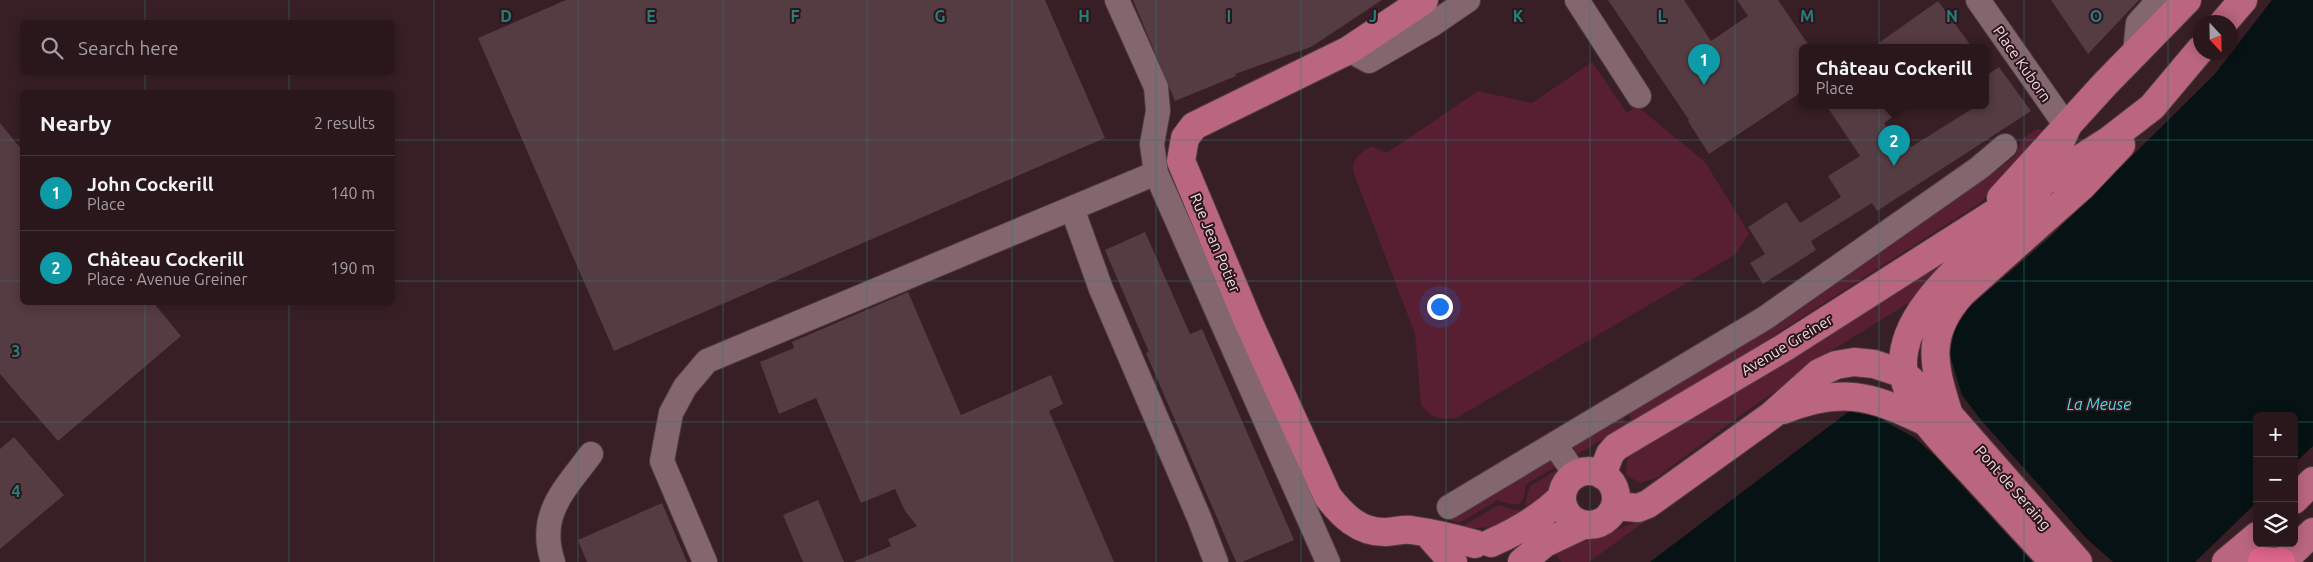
<!DOCTYPE html>
<html lang="en">
<head>
<meta charset="utf-8">
<style>
  :root { --surface:#29171c; --page:#312025; --text:#f1f3f6; --muted:#a59fa3; --line:#45363b; --accent:#db2777 }
  body { margin:0; font-family:Ubuntu,sans-serif; background:var(--page); color:var(--text) }
  .controls { position:absolute; right:15px; bottom:15px; display:grid; overflow:hidden; border-radius:8px; box-shadow:0 2px 12px #0003 }
  .controls button { width:45px; height:45px; display:grid; place-items:center; padding:0; border:0; border-bottom:1px solid var(--line); background:var(--surface); color:var(--text); font:25px sans-serif }
  .compass { position:absolute; left:2193px; top:15px; width:45px; height:45px; border-radius:50%; background:var(--surface); box-shadow:0 2px 12px #0003; rotate:158deg }
  .you { position:absolute; left:1439px; top:306px; width:18px; height:18px; margin:-12px; border:4px solid #fff; border-radius:50%; background:#1a73e8; box-shadow:0 0 0 8px #1a73e833 }
  .badge { display:grid; place-items:center; width:32px; height:32px; border-radius:50%; background:var(--accent); color:#fff; font-size:16px; font-weight:700 }
  .pin { position:absolute; translate:-50% -41px; filter:drop-shadow(0 1px 2px #0008) }
  .pin::after { content:''; position:absolute; top:26px; width:18px; height:15px; background:inherit; clip-path:polygon(0 0,100% 0,50% 100%) }
  .popup { position:absolute; left:1799px; top:44px; width:190px; height:65px; box-sizing:border-box; display:grid; place-content:center; border-radius:8px; background:var(--surface); filter:drop-shadow(0 1px 4px #0005); font-size:16px; white-space:nowrap; color:var(--muted) }
  .popup b { font-size:19px; color:var(--text) }
  .popup::after { content:''; position:absolute; left:50%; top:100%; margin-left:-10px; border:10px solid transparent; border-top-color:var(--surface) }
  .list { margin:0; padding:0; list-style:none }
  h2 { display:flex; justify-content:space-between; align-items:center; height:65px; margin:0; padding:0 20px; font-size:21px }
  h2 small { font-size:16px; font-weight:400; color:var(--muted) }
  .list li { display:grid; grid-template-columns:32px 1fr auto; gap:15px; align-items:center; box-sizing:border-box; height:75px; padding:0 20px; border-top:1px solid var(--line) }
  .list b { display:block; font-size:19px; white-space:nowrap }
  .list p { margin:0; font-size:16px; white-space:nowrap; color:var(--muted) }
  .list em { font-size:16px; font-style:normal; color:var(--muted) }
  .icon { flex:none; width:28px; height:28px; fill:none; stroke:currentColor; stroke-width:2; stroke-linecap:round; stroke-linejoin:round }
  .map { position:relative; flex:none; width:2313px; height:562px; overflow:hidden }
  .search { position:absolute; background:var(--surface); box-shadow:0 2px 12px #0003; left:20px; top:20px; width:375px; height:55px; display:flex; align-items:center; gap:12px; box-sizing:border-box; padding:0 18px; border-radius:8px; color:var(--muted); font-size:19px }
  .panel { position:absolute; background:var(--surface); box-shadow:0 2px 12px #0003; left:20px; top:90px; width:375px; height:215px; border-radius:8px }
  .map>svg:first-child { display:block }
</style>
</head>
<body>
<div class="map">
<svg width="2313" height="562" viewBox="0 0 2313 562">
  <rect width="100%" height="100%" fill="#371f25"/>
  <!-- green -->
  <path fill="#581e32" d="M 1592,62 L 1627,113 L 1637,106 L 1705,162 L 1749,233 L 1736,254 L 1458,417 C 1443,421 1430,418 1421,404 L 1415,334 L 1354,174 C 1350,159 1360,154 1371,146 L 1387,153 L 1478,91 L 1532,103 Z
    M 2037,129 L 2042,130 L 2039,138 L 2016,166 L 1980,203 L 1762,343 L 1632,422 L 1627,410 L 1993,173 L 2015,156 L 2022,139 Z
    M 2003,219 L 1941,283 L 1816,360 L 1808,369 L 1748,410 L 1656,478 L 1640,483 L 1626,475 L 1627,460 L 1634,449 Z
    M 1620,412 L 1627,425 L 1571,458 L 1572,443 Z
    M 1546,460 L 1551,460 L 1557,466 L 1525,485 C 1526,508 1515,507 1498,500 L 1459,523 L 1448,519 Z
    M 1557,470 L 1545,495 L 1528,508 L 1525,503 L 1530,486 Z
    M 1499,505 L 1513,510 L 1518,509 L 1521,513 L 1494,527 L 1463,529 L 1464,525 Z
    M 1647,520 L 1589,562 L 1561,562 L 1555,552 L 1576,540 L 1602,537 L 1627,525 Z"/>
  <!-- water -->
  <path fill="#061213" d="M 2272,0 L 2313,0 L 2313,446 L 2294,464 L 2294,416 L 2257,416 L 2257,502 L 2195,562 L 1650,562 L 1848,412 L 2049,238 L 2214,75 Z"/>
  <!-- pier -->
  <path fill="#371f25" d="M 1964,309 L 1955,325 L 1950,355 L 1962,395 L 1981,420 L 2087,539 L 2113,562 L 2032,562 L 1936,457 L 1915,438 L 1875,416 L 1845,411 Z"/>
  <!-- building -->
  <path fill="#553b42" d="M 566,0 L 1045,0 L 1105,138 L 614,351 L 478,38 Z
    M 1133,0 L 1382,0 L 1311,47 L 1235,74 L 1236,76 L 1175,101 Z
    M 1608,0 L 1684,0 L 1711,41 L 1748,16 L 1737,0 L 1778,0 L 1810,47 L 1803,47 L 1803,91 L 1709,154 L 1688,121 L 1689,120 Z
    M 2051,0 L 2139,0 L 2088,54 Z
    M 1938,1 L 1972,47 L 1873,47 Z
    M 1999,67 L 2031,111 L 1877,211 L 1872,203 L 1811,241 L 1816,250 L 1763,284 L 1750,263 L 1765,254 L 1748,227 L 1786,202 L 1800,223 L 1841,197 L 1828,176 L 1860,156 L 1826,105 L 1909,105 L 1884,123 L 1901,150 L 1910,145 L 1911,147 L 1978,105 L 1985,105 L 1985,76 Z
    M 0,123 L 22,150 L 22,302 L 153,302 L 181,336 L 58,441 L 0,374 Z
    M 1145,232 L 1190,334 L 1202,329 L 1294,540 L 1242,562 L 1236,562 L 1146,353 L 1149,352 L 1105,250 Z
    M 908,292 L 961,415 L 1051,375 L 1063,404 L 1049,411 L 1114,562 L 853,562 L 891,546 L 888,539 L 917,526 L 905,511 L 895,489 L 861,503 L 816,398 L 779,414 L 760,362 L 794,348 L 792,342 Z
    M 14,437 L 64,495 L 0,549 L 0,449 Z
    M 818,500 L 844,562 L 803,562 L 783,515 Z
    M 662,503 L 687,562 L 587,562 L 578,540 Z"/>
  <g fill="none" stroke-linecap="round" stroke-linejoin="round">
    <defs>
      <path id="minor" d="M 1117,0 L 1156,87 L 1158,111 L 1152,144 L 1156,173
        M 1577,0 L 1639,96
        M 1978,0 L 2067,127
        M 1349,50 L 1369,61 L 1433,24 L 1468,0
        M 2135,52 L 2138,23 L 2159,0
        M 1072,208 L 1101,289 L 1200,520 L 1216,562
        M 1555,445 L 1576,475
        M 1449,507 L 1765,318 L 1979,168 L 2005,146
        M 553,562 C 537,515 564,490 591,454
        M 705,562 L 662,461 L 671,413 L 685,387 L 707,361 L 1156,173 L 1328,562"/>
      <path id="major" d="M 1424,0 L 1349,50 L 1194,126 L 1185,138 L 1181,161 L 1248,321 L 1328,497 C 1343,516 1359,532 1384,532 C 1393,532 1402,529 1411,530 C 1433,533 1454,538 1475,544
        M 2224,22 L 2243,0
        M 2001,198 L 2105,84 L 2187,0
        M 1783,410 C 1841,387 1870,395 1924,421
        M 1948,412 C 1933,364 1925,334 1962,293 L 2082,186 L 2121,145
        M1562 498a27 27 0 1 1 54 0a27 27 0 1 1-54 0Z
        M 1602,475 L 1610,454 L 1616,447 L 1785,347 L 2108,141 L 2152,107 L 2200,50
        M 2294,500 L 2313,481
        M 1615,506 L 1638,508 L 1648,504 L 1772,415 L 1819,373 L 1836,365 L 1854,362 L 1874,364 L 1904,374 L 1949,415 L 2078,562
        M 1427,533 L 1453,562
        M 1491,543 C 1518,531 1541,518 1562,497
        M 2051,559 C 2024,530 1998,501 1971,472 C 1922,419 1872,376 1927,303 C 1956,264 1999,234 2031,198 L 2042,183 L 2067,127
        M 1522,562 L 1545,543 L 1583,525
        M 2226,562 L 2257,536
        M 2282,562 L 2313,532"/>
      <path id="highway" d="M 2262,561 L 2281,562"/>
    </defs>
    <!-- minor casing -->
    <use href="#minor" stroke="#4f3b41" stroke-width="26"/>
    <!-- major casing -->
    <use href="#major" stroke="#4f3b41" stroke-width="30"/>
    <!-- highway casing -->
    <use href="#highway" stroke="#4f3b41" stroke-width="30"/>
    <!-- minor -->
    <use href="#minor" stroke="#84676e" stroke-width="24"/>
    <!-- major -->
    <use href="#major" stroke="#ba667f" stroke-width="28"/>
    <!-- highway -->
    <use href="#highway" stroke="#de658b" stroke-width="28"/>
  </g>
  <!-- grid -->
  <path fill="none" stroke="#258079" stroke-width="1" stroke-opacity="0.55" d="M 145,0 L 145,22M 289,0 L 289,22M 434,0 L 434,562M 578,0 L 578,562M 723,0 L 723,562M 867,0 L 867,562M 1012,0 L 1012,562M 1156,0 L 1156,562M 1301,0 L 1301,562M 1446,0 L 1446,562M 1590,0 L 1590,562M 1735,0 L 1735,562M 1879,0 L 1879,562M 2024,0 L 2024,562M 2168,0 L 2168,562M 145,72 L 145,92M 289,72 L 289,92M 0,140 L 22,140M 392,140 L 2313,140M 0,281 L 22,281M 392,281 L 2313,281M 145,302 L 145,562M 289,302 L 289,562M 0,422 L 2257,422M 2294,422 L 2313,422"/>
  <g text-anchor="middle" stroke-width="4" stroke-linejoin="round" paint-order="stroke">
    <!-- street labels -->
    <g font-size="15" fill="#eddce0" stroke="#2c151c">
      <text transform="translate(2022 64) rotate(55)" y="5">Place Kuborn</text>
      <text transform="translate(1215 243) rotate(67)" y="5">Rue Jean Potier</text>
      <text transform="translate(1787 345) rotate(-31)" y="5">Avenue Greiner</text>
      <text transform="translate(2013 488) rotate(49)" y="5">Pont de Seraing</text>
    </g>
    <!-- water labels -->
    <g font-size="16" font-style="italic" fill="#4cdbe5" stroke="#2c151c">
      <text x="2099" y="410">La Meuse</text>
    </g>
  </g>
  <g font-size="16" text-anchor="middle" font-weight="bold" fill="#258079" stroke="#2c151c" stroke-width="4" stroke-linejoin="round" paint-order="stroke">
    <text x="506" y="22">D</text>
    <text x="651" y="22">E</text>
    <text x="795" y="22">F</text>
    <text x="940" y="22">G</text>
    <text x="1084" y="22">H</text>
    <text x="1229" y="22">I</text>
    <text x="1373" y="22">J</text>
    <text x="1518" y="22">K</text>
    <text x="1662" y="22">L</text>
    <text x="1807" y="22">M</text>
    <text x="1952" y="22">N</text>
    <text x="2096" y="22">O</text>
    <text x="16" y="357">3</text>
    <text x="16" y="497">4</text>
  </g>
</svg>
<div class="controls">
<button>+</button>
<button>−</button>
<button><svg class="icon" aria-label="layers" viewBox="0 0 24 24"><path d="M12 4l9 5-9 5-9-5zM3 14l9 5 9-5"/></svg></button>
</div>
<svg class="compass" viewBox="-18 -18 36 36"><path d="M0-13l5 13h-10z" fill="#e53935"/><path d="M0 13l5-13h-10z" fill="#a59fa3"/></svg>
<div class="you"></div>
<div class="pin badge" style="left:1704px;top:85px;background:#0f9aa8">1</div>
<div class="pin badge" style="left:1894px;top:166px;background:#0f9aa8">2</div>
<div class="popup"><b>Château Cockerill</b>Place</div>
<div class="search"><svg class="icon" aria-label="search" viewBox="0 0 24 24"><circle cx="10" cy="10" r="6"/><path d="M15 15l6 6"/></svg>Search here</div>
<section class="panel">
<h2>Nearby<small>2 results</small></h2>
<ul class="list">
<li><span class="badge" style="background:#0f9aa8">1</span><div><b>John Cockerill</b><p>Place</p></div><em>140 m</em></li>
<li><span class="badge" style="background:#0f9aa8">2</span><div><b>Château Cockerill</b><p>Place · Avenue Greiner</p></div><em>190 m</em></li>
</ul>
</section>
</div>
</body>
</html>
